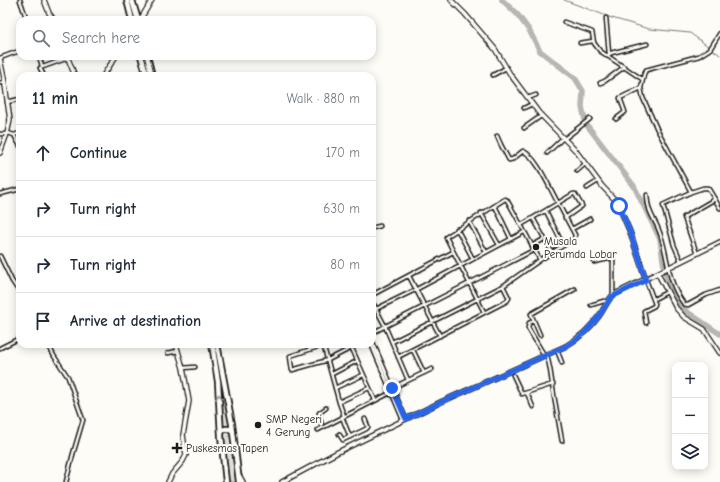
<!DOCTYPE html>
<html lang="en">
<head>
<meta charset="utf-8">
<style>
  :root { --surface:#fff; --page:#f6f6f7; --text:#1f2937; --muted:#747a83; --line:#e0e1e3 }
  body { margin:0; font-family:"Comic Neue",sans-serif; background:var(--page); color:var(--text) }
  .controls { position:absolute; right:12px; bottom:12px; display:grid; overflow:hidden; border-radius:8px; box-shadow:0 2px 10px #0003 }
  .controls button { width:36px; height:36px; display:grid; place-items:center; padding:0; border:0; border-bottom:1px solid var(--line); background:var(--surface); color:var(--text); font:20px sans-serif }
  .stop { position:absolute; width:12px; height:12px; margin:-9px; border:3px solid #2563eb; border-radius:50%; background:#fff }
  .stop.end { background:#2563eb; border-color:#fff; box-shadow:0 1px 4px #0008 }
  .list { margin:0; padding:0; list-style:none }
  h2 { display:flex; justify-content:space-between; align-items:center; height:52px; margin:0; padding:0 16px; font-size:17px }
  h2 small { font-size:13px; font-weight:400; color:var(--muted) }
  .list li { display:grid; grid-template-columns:26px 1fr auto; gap:12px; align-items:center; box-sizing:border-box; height:56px; padding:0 16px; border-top:1px solid var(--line) }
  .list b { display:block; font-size:15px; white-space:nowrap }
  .list em { font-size:13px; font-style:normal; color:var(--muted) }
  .icon { flex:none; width:22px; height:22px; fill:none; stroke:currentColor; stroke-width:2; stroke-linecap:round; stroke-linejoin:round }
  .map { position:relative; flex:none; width:720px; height:482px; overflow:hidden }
  .search { position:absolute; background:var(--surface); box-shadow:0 2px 10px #0003; left:16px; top:16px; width:360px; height:44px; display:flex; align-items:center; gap:10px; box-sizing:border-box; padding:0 14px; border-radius:12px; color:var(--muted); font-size:15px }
  .panel { position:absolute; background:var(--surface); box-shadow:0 2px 10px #0003; left:16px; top:72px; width:360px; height:276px; border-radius:12px }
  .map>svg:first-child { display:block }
</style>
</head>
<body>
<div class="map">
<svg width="720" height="482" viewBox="0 0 720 482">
  <rect width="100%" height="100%" fill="#fdfcf7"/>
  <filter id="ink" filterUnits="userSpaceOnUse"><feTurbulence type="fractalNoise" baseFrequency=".025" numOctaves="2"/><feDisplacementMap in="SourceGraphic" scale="8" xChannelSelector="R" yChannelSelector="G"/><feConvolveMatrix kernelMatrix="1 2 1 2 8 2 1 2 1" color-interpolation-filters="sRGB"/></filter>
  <g filter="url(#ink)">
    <!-- green -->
    <path fill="#e0dfdb" stroke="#7e7e7c" d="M 215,344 L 217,344 L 232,427 L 227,426 L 222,429 L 221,383 Z
      M 224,430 L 231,432 L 236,482 L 227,482 L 222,432 Z"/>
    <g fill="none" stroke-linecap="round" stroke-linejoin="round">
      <!-- stream -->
      <path stroke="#797876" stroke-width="1" d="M 564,0 L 612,18 L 649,29 L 690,33 L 720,55"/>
      <!-- river -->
      <path stroke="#b7b6b2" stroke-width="5.5" d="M 502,0 L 517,14 L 529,30 L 540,51 L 575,78 L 583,91 L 582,107 L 586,124 L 634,186 L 660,239 L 664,267 L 670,290 L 683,309 L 720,334"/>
      <defs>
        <path id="minor" d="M 20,0 L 27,20
          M 606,18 L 609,54
          M 564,22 L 592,32 L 594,43 L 600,51 L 642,79
          M 720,33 L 710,49 L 699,56 L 646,70 L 644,74 L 641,88 L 643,98 L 657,129 L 691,192 L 703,188 L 708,188 L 720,208
          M 580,43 L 593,41
          M 38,56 L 41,62 L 42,67
          M 607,56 L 611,53 L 647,44
          M 0,58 L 19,51
          M 493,75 L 506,68
          M 44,76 L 40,68 L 68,58
          M 0,83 L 5,82
          M 600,83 L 605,81 L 624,67
          M 528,98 L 536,95
          M 7,102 L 20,99
          M 524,108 L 532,104
          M 616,119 L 625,112 L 620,98 L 641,88
          M 524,128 L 541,116
          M 8,133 L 14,135 L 20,146
          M 0,134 L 7,134
          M 14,135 L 20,133
          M 497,136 L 501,145 L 509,160 L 513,159 L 523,151 C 537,157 550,189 558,203 L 573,194 L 575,194 L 582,206 L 565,218
          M 564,139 L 590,119
          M 547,153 L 563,138
          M 577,171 L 585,164
          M 587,188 L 598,181
          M 0,194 L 20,189
          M 647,195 C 648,216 656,219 661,236 C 669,261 667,281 684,304 L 688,305 L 706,295 L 720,290
          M 495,206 L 511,239
          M 546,211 L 563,245
          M 481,213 L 499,245
          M 533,218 L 552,252
          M 469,221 L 486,252
          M 372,228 L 380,226
          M 457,229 L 473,259
          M 572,229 L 590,219
          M 532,246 L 544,239
          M 697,254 L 684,217 L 715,199
          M 0,256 L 12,281 L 20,293
          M 681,261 L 674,245 L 663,205 L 691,192
          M 594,262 L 613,258 L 613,295
          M 409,276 L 440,336
          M 646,280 L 655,304 L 654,306 L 644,311 L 646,323
          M 372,295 L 453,252
          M 654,299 L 667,292
          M 372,301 L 385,326 L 408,380
          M 591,305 L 604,301 L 607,302
          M 376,309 L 417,289 L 524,232
          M 484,312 L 446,237 L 505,199 L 507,200 L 521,225
          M 533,321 L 529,323 L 528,328 L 544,355
          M 372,333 L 534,250
          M 540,335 L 531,314 L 575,289
          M 372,340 L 406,419
          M 392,342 L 503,286 L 540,260 L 574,239 L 575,235 L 558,203 L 521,225 L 540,260
          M 48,344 L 54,356 L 68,377 L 83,420 L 73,454 L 66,482
          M 323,344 L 339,402 L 344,416
          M 327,344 L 290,356 L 292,370 L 328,360 L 359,344
          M 350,344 L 375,400
          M 371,344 L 403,420
          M 0,348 L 20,338
          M 413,350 L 424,373
          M 557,350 L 562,363
          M 168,353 L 178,351
          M 547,355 L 550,369 L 554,396 L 562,441
          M 398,357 L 507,301 L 509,298 L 503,286
          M 183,368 L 195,367
          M 332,374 L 357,361
          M 513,375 L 522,394 L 553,384
          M 335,388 L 363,375
          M 392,388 L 432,369
          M 527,393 L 533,407
          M 339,402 L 369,388
          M 342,417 L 350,437
          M 322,427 L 319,413 L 326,408
          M 318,430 L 394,391
          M 339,434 L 343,440 L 366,429 L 368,427 L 365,419"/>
        <path id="tertiary" d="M 44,0 L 49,13 L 54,20
          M 451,0 L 465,14 L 495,49 L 510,74 L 539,113 L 576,151 L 602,186 L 617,202 L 630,232 L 646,280
          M 140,20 L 152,0
          M 67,56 L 75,76
          M 0,59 L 4,78 L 10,120 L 7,134 L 0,153
          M 103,76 L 116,56
          M 658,274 L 676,308 L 684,317 L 704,329 L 720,353
          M 239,475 L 243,482
          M 168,482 L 172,474 L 183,461 L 186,455 L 183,435 L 189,401 L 183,368 L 176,344
          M 282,482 L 338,452 L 441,402 L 566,346 C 579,338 590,329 599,316 C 604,309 607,301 613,295 L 720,242"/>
        <path id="trunk" d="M 127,0 L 132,20
          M 132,0 L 138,20
          M 141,56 L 147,76
          M 147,56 L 152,76
          M 212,344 L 218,382 L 221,436 L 226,482
          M 217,344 L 232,424 L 239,482
          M 221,434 L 222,431 L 225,429 L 231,429 L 233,432"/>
      </defs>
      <!-- minor casing -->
      <use href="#minor" stroke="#1c1c1c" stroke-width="5.5"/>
      <!-- tertiary casing -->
      <use href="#tertiary" stroke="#1c1c1c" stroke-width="6"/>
      <!-- trunk casing -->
      <use href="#trunk" stroke="#1c1c1c" stroke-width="8"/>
      <!-- minor -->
      <use href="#minor" stroke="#fdfcf7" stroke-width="2.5"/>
      <!-- tertiary -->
      <use href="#tertiary" stroke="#fdfcf7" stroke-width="3.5"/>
      <!-- trunk -->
      <use href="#trunk" stroke="#fdfcf7" stroke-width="4.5"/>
    </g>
    <!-- one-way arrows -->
    <defs><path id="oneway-chevron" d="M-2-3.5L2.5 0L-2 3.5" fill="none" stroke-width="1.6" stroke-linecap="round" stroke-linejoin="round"/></defs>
    <use stroke="#989794" href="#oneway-chevron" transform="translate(219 397) rotate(-94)"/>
  </g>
  <g fill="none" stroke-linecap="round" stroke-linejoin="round" filter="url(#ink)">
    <!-- route -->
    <path stroke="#2563eb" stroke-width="5" d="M 392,388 L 406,419 L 441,402 L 566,346 L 577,339 L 586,331 L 599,316 L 611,297 L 646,280 L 630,232 L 619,206"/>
  </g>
  <!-- markers -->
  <g fill="#1c1c1c" stroke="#fdfcf7" stroke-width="1.5">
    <circle cx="536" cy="247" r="4"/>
    <circle cx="258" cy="425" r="4"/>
    <path d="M175 442h4v4h4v4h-4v4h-4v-4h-4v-4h4z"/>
  </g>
  <g text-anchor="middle" stroke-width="4" stroke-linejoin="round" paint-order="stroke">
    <!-- poi labels -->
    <g font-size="11" fill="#1c1c1c" stroke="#fdfcf7" text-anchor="start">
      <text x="544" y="245">Musala<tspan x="544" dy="13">Perumda Lobar</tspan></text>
      <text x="266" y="423">SMP Negeri<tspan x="266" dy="13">4 Gerung</tspan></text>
      <text x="186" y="452">Puskesmas Tapen</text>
    </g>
  </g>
</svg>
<div class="controls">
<button>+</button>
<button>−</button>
<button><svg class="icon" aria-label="layers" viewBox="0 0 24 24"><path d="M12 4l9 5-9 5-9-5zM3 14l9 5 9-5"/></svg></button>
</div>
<div class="stop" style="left:619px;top:206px"></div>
<div class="stop end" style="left:392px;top:388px"></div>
<div class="search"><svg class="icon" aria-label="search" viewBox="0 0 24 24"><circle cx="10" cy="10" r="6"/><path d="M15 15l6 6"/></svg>Search here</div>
<section class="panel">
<h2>11 min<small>Walk · 880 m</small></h2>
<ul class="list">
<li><svg class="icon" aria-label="ahead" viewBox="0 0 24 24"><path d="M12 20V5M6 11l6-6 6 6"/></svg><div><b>Continue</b></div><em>170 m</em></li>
<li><svg class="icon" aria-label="right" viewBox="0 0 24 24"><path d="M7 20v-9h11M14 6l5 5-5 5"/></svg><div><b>Turn right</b></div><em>630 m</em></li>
<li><svg class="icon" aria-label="right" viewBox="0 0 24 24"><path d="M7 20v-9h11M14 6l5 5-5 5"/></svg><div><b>Turn right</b></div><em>80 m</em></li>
<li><svg class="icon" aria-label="arrive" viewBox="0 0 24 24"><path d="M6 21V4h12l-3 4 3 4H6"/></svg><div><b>Arrive at destination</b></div></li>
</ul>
</section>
</div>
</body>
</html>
